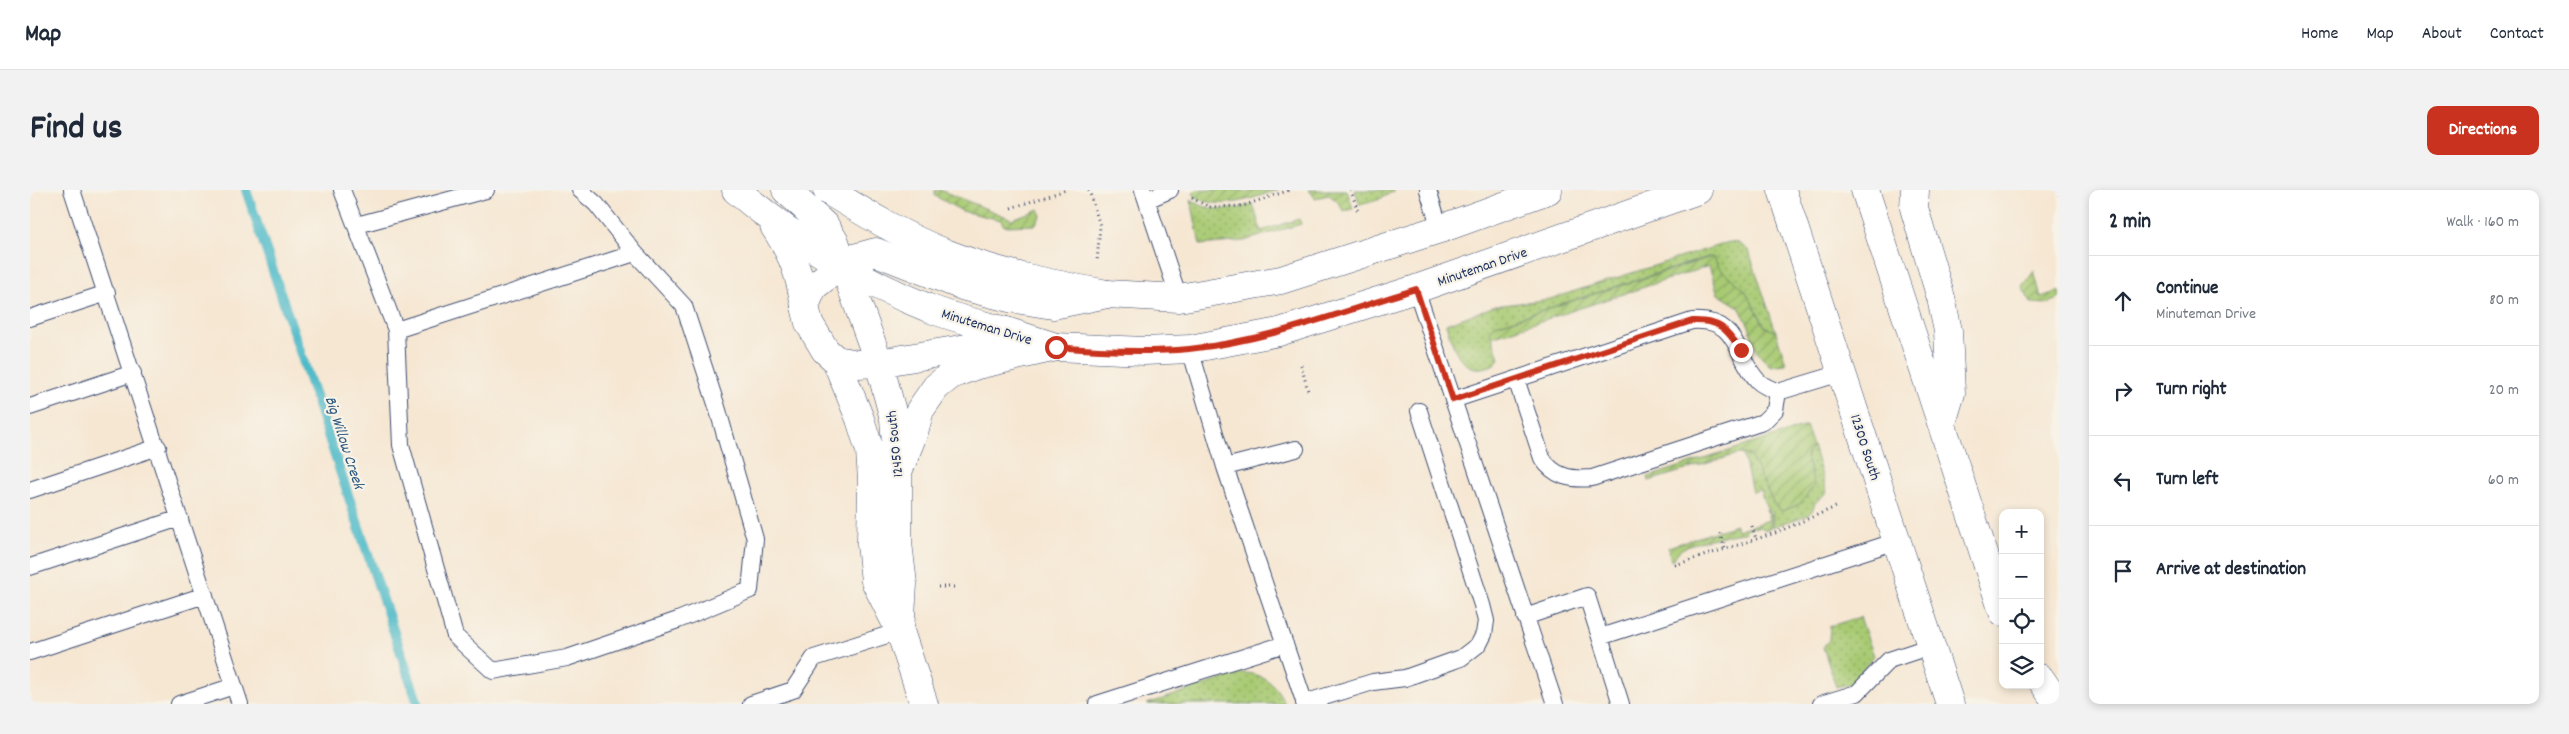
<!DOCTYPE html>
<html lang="en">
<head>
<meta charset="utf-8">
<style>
  :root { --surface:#fff; --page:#f2f2f3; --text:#1f2937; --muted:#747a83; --line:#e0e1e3; --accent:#c8321e }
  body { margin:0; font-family:Dekko,sans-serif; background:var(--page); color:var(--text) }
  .controls { position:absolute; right:15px; bottom:15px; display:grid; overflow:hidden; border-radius:10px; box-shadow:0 2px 8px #0003 }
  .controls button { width:45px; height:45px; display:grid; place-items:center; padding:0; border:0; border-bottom:1px solid var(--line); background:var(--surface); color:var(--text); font:25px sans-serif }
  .stop { position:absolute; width:15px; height:15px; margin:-11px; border:4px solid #c8321e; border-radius:50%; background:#fff }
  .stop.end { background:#c8321e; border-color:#fff; box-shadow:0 1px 5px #0008 }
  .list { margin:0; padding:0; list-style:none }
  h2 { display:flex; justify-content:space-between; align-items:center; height:65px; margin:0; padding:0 20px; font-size:21px }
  h2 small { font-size:16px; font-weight:400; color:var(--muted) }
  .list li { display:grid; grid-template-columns:32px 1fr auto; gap:15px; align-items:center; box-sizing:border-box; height:90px; padding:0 20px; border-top:1px solid var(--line) }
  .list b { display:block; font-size:19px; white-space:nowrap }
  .list p { margin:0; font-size:16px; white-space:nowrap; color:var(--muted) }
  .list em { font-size:16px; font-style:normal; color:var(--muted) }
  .icon { flex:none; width:28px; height:28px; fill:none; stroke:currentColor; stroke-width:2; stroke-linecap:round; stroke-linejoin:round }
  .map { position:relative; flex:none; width:2029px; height:514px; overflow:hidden; border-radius:10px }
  header { display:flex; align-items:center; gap:30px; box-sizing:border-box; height:70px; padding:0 25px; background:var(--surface); border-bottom:1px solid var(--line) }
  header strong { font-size:24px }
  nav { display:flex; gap:28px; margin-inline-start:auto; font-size:18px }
  .intro { display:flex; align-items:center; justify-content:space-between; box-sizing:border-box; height:120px; padding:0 30px }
  h1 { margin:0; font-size:35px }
  .button { padding:12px 22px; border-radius:10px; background:var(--accent); color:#fff; font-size:18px; font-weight:700 }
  main { display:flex; gap:30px; padding:0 30px }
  aside { flex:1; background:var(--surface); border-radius:10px; box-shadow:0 2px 8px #0003 }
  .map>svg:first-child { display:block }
</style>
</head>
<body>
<header>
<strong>Map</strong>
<nav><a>Home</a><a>Map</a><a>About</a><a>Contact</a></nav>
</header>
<div class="intro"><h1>Find us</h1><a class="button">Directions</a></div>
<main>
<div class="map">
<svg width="2029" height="514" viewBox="0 0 2029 514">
  <defs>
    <pattern id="grass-dots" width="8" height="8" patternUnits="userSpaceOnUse" patternTransform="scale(1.25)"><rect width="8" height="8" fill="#a8ca72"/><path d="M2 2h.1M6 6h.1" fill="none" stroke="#88a461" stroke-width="1.8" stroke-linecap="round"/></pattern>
    <pattern id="garden-furrows" width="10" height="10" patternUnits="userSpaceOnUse" patternTransform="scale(1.25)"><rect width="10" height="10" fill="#a8ca72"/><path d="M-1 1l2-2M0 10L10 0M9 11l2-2" fill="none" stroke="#88a461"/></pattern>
  </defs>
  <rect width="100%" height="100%" fill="#f7f3e8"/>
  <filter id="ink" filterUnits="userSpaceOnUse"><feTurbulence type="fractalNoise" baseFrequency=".02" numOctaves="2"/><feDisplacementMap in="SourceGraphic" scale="10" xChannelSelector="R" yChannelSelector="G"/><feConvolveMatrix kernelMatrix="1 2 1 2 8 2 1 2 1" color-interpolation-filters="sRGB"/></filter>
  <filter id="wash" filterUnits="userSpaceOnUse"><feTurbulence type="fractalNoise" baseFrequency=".0096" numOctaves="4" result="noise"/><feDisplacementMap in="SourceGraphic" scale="20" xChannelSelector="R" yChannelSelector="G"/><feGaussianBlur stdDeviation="1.12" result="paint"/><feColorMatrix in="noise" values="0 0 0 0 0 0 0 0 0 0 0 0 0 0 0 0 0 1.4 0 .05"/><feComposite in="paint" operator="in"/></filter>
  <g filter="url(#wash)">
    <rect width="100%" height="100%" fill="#f6e7d3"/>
    <!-- grass -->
    <path fill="url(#grass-dots)" stroke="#627c68" d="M 1325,0 L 1364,0 L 1364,1 L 1348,10 L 1330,15 Z
      M 1161,10 C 1178,22 1204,21 1223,14 L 1231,41 L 1269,29 L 1271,34 L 1214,51 L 1170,55 Z
      M 1699,52 L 1708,53 L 1719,61 L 1746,142 L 1735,137 L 1729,125 L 1689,78 L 1684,68 L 1678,67 L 1463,136 L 1460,140 L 1469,168 C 1466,174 1463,175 1457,177 C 1429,185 1422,152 1416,134 L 1465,116 L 1520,109 Z
      M 1783,256 L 1797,302 L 1785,313 L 1782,321 L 1778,325 L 1742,337 L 1743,325 L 1736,317 L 1730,300 L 1722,302 L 1713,264 L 1723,267 C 1729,287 1738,305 1755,320 L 1770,314 L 1784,296 L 1776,266 Z
      M 1830,427 L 1844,466 L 1820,494 L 1806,497 L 1793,457 L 1799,450 L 1800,436 Z
      M 1211,483 C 1233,482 1247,495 1255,514 L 1117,514 Z"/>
    <!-- garden -->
    <path fill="url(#garden-furrows)" stroke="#627c68" d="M 905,0 L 910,0 L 982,29 L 1009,19 L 1011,26 L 1005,35 L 974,36 L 971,30 L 932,21 L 905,6 Z
      M 1166,0 L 1214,0 L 1215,3 L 1225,0 L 1248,0 C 1221,9 1191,21 1165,7 L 1163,2 Z
      M 1279,0 L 1317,0 L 1323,19 L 1314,22 L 1307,11 L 1299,5 L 1285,8 Z
      M 1681,67 L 1685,70 L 1689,78 L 1715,100 L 1735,137 L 1746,142 L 1756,174 L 1740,176 L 1726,160 L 1719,136 L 1709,117 L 1688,104 L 1679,76 L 1462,147 L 1459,140 L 1463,136 Z
      M 2004,81 L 2011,107 L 2029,101 L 2029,109 L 2016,114 L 2001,113 L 1992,97 Z
      M 1776,236 L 1783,256 L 1776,266 L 1784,296 L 1770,314 L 1752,321 L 1745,316 L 1720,265 L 1708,264 L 1619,291 L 1618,287 Z
      M 1736,319 L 1741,326 L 1741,337 L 1736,340 L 1730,337 L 1717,338 L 1715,343 C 1701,344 1664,351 1652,359 C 1648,361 1645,367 1641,371 L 1638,357 L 1706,335 L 1707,340 L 1739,330 Z"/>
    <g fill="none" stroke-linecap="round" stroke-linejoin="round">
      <!-- stream -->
      <path stroke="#4cb9c7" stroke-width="10" d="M 216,0 L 388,514"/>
    </g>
  </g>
  <g filter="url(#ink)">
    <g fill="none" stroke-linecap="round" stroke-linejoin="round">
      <defs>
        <path id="service" d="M 42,0 L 210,514
          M 312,0 L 366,140 L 605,63 L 566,14 L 550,0
          M 1113,0 L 1149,108
          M 1398,0 L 1410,39
          M 1117,10 L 1140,0
          M 327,35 L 456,0
          M 1386,99 L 1525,514
          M 0,128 L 77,103
          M 366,140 L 371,255 L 425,446 L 463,481 L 537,468 L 648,430 L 720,400 L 725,349 L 687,217 L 654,116 L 605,63
          M 1160,159 L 1195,277 L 1275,514
          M 1486,189 L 1512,268 C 1524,287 1541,290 1562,288 L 1733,232 L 1745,220 L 1748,202
          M 1423,210 L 1662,131 C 1710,128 1703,164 1728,191 C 1733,196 1741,199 1748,202 L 1811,183
          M 0,217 L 103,183
          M 1195,277 L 1266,259
          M 0,300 L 128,257
          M 0,377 L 150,328
          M 1495,427 L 1557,406 L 1570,447 L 1867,351
          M 1570,447 L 1591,514
          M 0,462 L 175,405
          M 1274,513 L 1343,492 L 1375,488 L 1431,468 L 1449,454 L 1454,444 L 1456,431 L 1452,415 L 1389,221
          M 149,514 L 204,496
          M 721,514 L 763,500 L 784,468 L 870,441
          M 1067,514 L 1255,454
          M 1791,514 L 1827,503 L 1859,470 L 1901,456"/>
        <path id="tertiary" d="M 706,0 C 761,47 828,90 896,117 C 922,128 950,134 976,141
          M 756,0 L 795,36 L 805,52 L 849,173 L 864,229 L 868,281 L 868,353 L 873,394 L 870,441
          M 797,0 C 836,24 875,47 918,64 C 969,84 1023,94 1077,104
          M 744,36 C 763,65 769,82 775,116
          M 806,170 L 830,229 L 840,261 L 842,290 L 841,354 L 845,391 L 870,441 L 894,514
          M 870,277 L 884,242 L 890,220 L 906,197 L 921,185 L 947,175 L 1026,157"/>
        <path id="secondary" d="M 1518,0 L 1410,39 L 1251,90 L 1149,108 L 1077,104 L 1023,115 L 979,108 L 935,97 L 846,62 L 824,68 L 797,86 L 783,97 L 775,116 L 779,133 L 795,160 L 806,170 L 827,174 L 849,173 L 937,158 L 976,141 L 1026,157 L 1114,161 L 1160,159 L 1249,142 L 1386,99 L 1668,0"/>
        <path id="primary" d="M 1752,0 L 1920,514
          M 1835,0 L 1973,422
          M 1885,0 L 1884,18 L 1911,108 L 1918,141 L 1921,203 L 1912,233
          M 2010,488 L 2028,514"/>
      </defs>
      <!-- service casing -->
      <use href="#service" stroke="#3c4b70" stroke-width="18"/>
      <!-- tertiary casing -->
      <use href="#tertiary" stroke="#3c4b70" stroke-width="29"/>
      <!-- secondary casing -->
      <use href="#secondary" stroke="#3c4b70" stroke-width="29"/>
      <!-- primary casing -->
      <use href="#primary" stroke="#3c4b70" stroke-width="29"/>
      <!-- path -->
      <path stroke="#3c4b70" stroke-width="3" stroke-dasharray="1 4" stroke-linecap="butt" d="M 1059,0 L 1070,36 L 1067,72
        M 1321,0 L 1328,22
        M 2027,0 L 2029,5
        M 1162,8 L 1179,17 L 1212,16 L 1260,0
        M 981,18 L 1036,0
        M 1271,175 L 1278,201
        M 1722,336 L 1726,349
        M 1690,343 L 1695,359
        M 1645,375 L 1745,343 L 1808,316
        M 908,397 L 927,397"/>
      <!-- service -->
      <use href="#service" stroke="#fff" stroke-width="16"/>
      <!-- tertiary -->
      <use href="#tertiary" stroke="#fff" stroke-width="28"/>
      <!-- secondary -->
      <use href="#secondary" stroke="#fff" stroke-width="28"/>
      <!-- primary -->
      <use href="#primary" stroke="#fff" stroke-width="28"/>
    </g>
  </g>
  <g fill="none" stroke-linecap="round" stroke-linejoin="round" filter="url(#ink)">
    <!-- route -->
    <path stroke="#c8321e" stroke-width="6" d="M 1026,157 C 1070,161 1115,163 1159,159 C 1236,151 1312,122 1386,99 L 1423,210 L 1662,131 C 1689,130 1696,138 1711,160"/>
  </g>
  <g text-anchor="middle" stroke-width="4.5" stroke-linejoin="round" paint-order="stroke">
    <!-- street labels -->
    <g font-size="15" fill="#1b2f5e" stroke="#f7f3e8">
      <text transform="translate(1452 76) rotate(-19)" y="5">Minuteman Drive</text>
      <text transform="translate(957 136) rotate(17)" y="5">Minuteman Drive</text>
      <text transform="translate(864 254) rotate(-96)" y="5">12450 South</text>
      <text transform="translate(1836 257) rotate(72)" y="5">12300 South</text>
    </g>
    <!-- water labels -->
    <g font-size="16" font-style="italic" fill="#2a587e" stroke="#f7f3e8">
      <text transform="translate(316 252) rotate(72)" y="6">Big Willow Creek</text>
    </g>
  </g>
</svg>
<div class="controls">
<button>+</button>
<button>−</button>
<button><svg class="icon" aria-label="locate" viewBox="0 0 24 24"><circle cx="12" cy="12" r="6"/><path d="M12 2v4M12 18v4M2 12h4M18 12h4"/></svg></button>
<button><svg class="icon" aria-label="layers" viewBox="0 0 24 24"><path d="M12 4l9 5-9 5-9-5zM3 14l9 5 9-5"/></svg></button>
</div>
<div class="stop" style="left:1026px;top:157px"></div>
<div class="stop end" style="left:1711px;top:160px"></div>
</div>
<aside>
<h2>2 min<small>Walk · 160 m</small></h2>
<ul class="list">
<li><svg class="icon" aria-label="ahead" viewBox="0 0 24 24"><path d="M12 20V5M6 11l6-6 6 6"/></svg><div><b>Continue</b><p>Minuteman Drive</p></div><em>80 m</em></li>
<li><svg class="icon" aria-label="right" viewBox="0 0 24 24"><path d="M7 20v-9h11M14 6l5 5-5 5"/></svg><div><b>Turn right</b></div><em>20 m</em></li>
<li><svg class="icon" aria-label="left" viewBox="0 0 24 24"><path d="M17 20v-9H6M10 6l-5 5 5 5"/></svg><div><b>Turn left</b></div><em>60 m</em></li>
<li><svg class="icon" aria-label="arrive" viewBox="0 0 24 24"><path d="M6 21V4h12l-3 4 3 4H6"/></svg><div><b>Arrive at destination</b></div></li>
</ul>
</aside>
</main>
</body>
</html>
